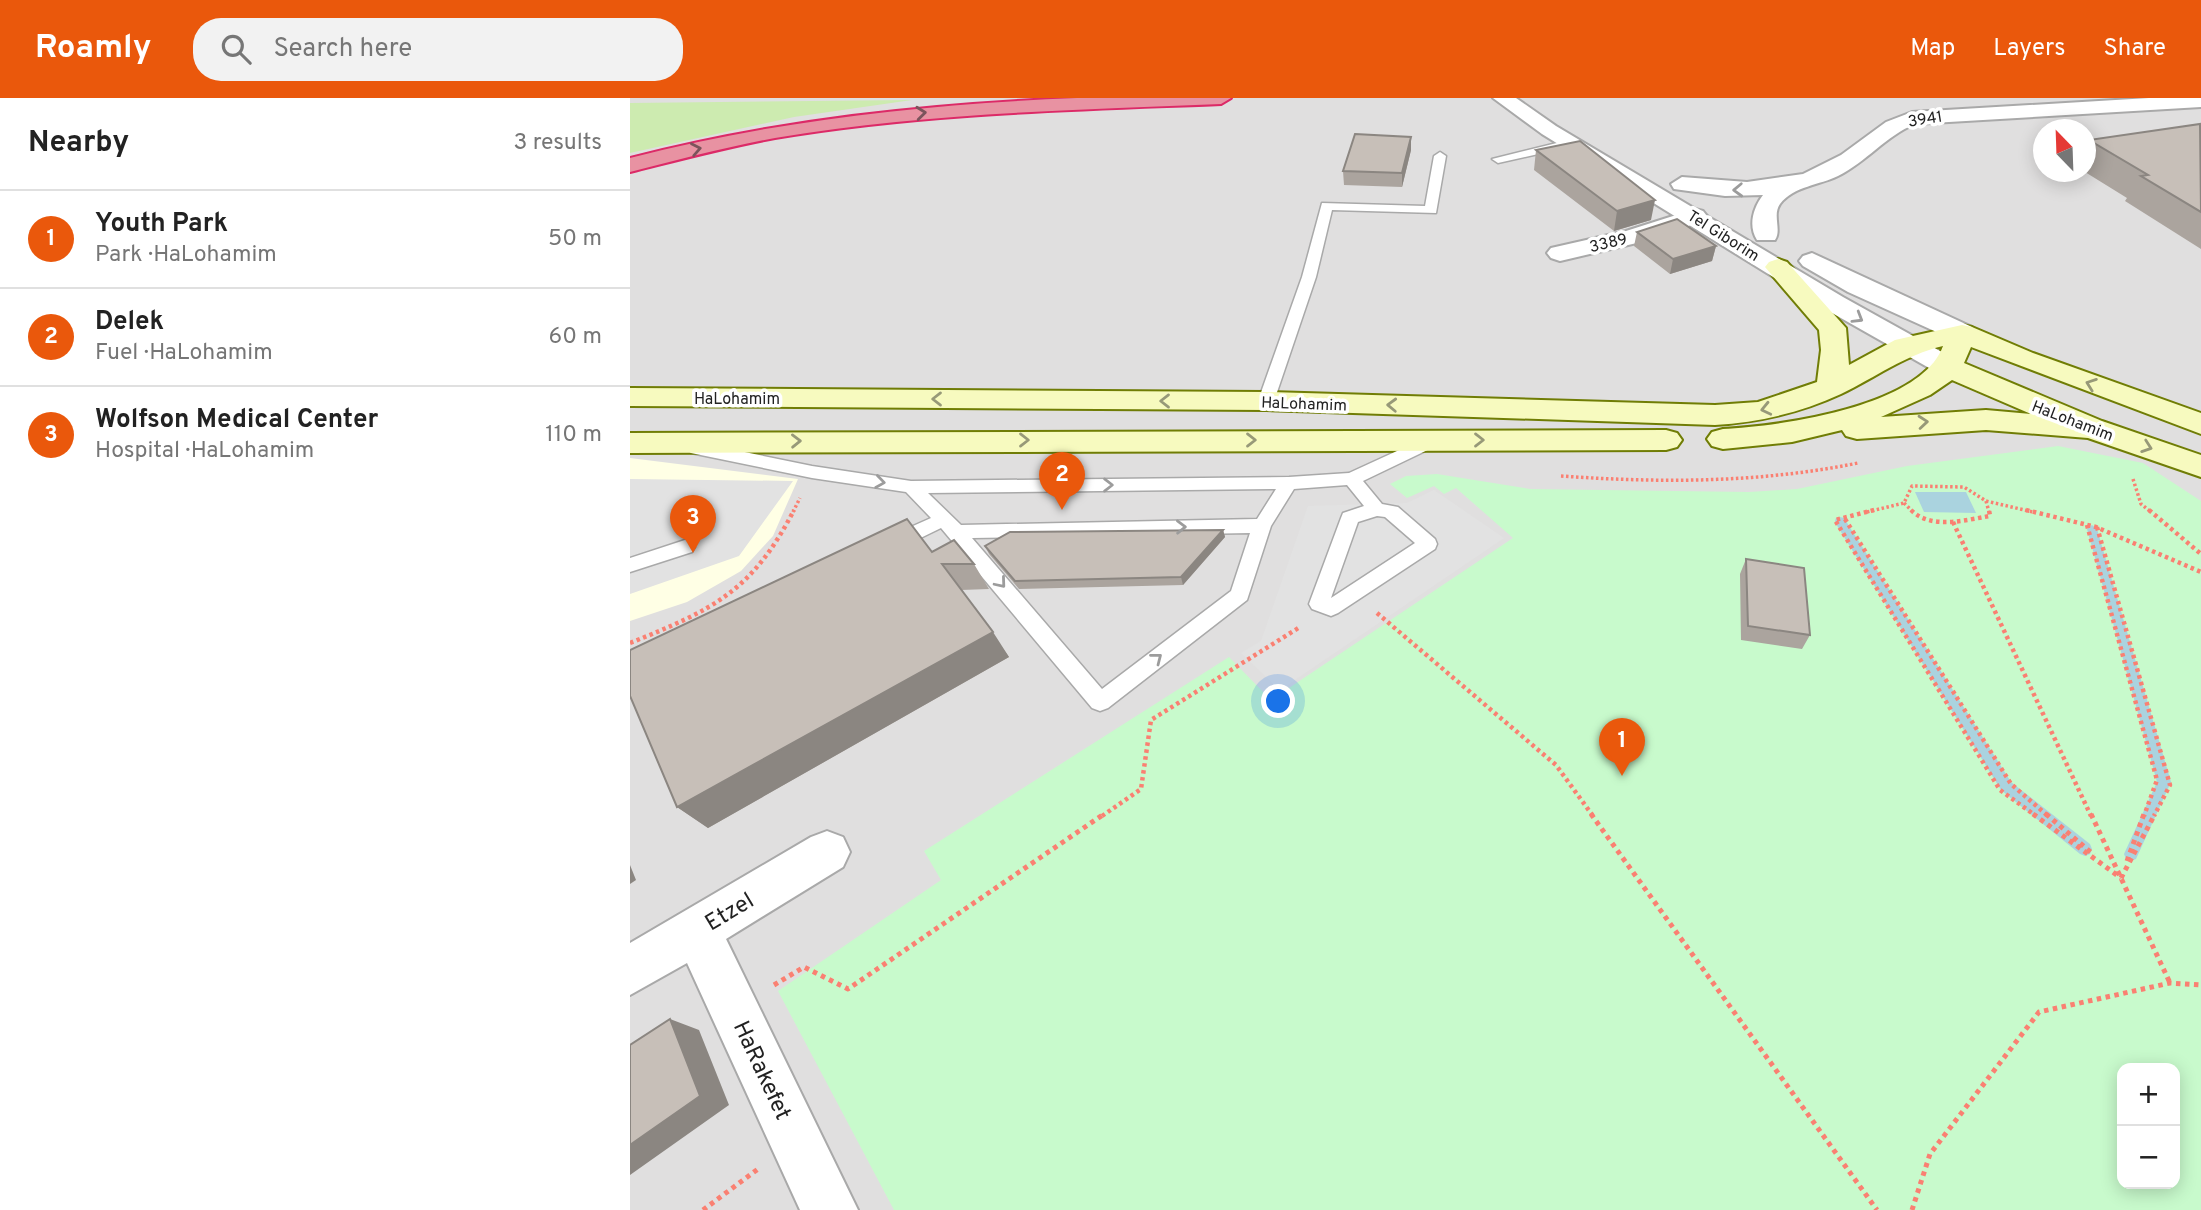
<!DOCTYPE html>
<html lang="en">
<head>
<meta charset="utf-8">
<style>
  :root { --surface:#fff; --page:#f2f2f2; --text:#222; --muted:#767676; --line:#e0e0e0; --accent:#ea580c }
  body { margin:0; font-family:Overpass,sans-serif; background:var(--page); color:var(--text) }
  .controls { position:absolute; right:21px; bottom:21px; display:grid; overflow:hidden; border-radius:14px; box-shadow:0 4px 18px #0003 }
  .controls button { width:63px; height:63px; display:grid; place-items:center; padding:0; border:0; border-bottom:2px solid var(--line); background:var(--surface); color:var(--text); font:35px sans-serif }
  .compass { position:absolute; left:1403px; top:21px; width:63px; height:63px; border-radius:50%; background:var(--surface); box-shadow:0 4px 18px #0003; rotate:337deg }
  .you { position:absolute; left:649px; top:604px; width:24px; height:24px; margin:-18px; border:5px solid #fff; border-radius:50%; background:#1a73e8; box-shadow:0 0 0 10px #1a73e833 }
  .badge { display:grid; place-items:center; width:46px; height:46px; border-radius:50%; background:var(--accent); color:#fff; font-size:23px; font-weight:700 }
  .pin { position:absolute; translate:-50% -58px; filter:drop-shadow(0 2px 4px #0008) }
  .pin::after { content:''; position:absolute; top:37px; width:24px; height:21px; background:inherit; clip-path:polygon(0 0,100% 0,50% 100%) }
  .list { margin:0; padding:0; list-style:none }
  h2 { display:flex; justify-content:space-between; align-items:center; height:91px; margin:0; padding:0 28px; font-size:30px }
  h2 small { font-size:23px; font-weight:400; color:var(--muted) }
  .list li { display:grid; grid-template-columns:46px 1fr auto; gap:21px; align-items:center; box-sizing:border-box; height:98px; padding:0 28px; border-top:2px solid var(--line) }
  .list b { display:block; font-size:26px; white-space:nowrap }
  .list p { margin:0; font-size:23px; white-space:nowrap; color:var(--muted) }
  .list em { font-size:23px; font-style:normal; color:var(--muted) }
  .icon { flex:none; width:38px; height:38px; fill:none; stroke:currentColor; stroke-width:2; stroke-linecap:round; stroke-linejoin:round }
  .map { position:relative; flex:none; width:1571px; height:1112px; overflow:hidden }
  header { display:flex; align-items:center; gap:42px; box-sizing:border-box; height:98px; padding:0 35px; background:var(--accent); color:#fff }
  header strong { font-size:33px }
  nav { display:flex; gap:38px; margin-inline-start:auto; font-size:24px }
  .search { width:490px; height:63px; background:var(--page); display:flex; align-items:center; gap:18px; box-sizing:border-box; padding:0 24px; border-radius:28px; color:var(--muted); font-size:26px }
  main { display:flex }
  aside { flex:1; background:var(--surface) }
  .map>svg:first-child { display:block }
</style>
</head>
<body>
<header>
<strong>Roamly</strong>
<div class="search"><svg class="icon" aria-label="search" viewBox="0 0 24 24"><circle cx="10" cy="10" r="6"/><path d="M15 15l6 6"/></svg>Search here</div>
<nav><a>Map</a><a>Layers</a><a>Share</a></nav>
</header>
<main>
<aside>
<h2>Nearby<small>3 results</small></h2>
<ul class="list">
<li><span class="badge">1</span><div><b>Youth Park</b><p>Park · HaLohamim</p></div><em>50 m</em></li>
<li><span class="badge">2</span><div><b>Delek</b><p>Fuel · HaLohamim</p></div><em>60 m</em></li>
<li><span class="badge">3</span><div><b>Wolfson Medical Center</b><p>Hospital · HaLohamim</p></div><em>110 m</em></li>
</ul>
</aside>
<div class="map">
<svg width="1571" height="1112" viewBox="0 0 1571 1112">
  <rect width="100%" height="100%" fill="#f2efe9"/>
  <!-- residential -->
  <path fill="#e0dfdf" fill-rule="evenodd" d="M 0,0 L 1571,0 L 1571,1112 L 0,1112 ZM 1414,32 L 1456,32 L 1456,74 L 1414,74 ZM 1492,970 L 1545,970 L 1545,1086 L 1492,1086 Z"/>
  <!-- education -->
  <path fill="#ffffe5" d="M 0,360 L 168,381 L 143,438 L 111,473 L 57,504 L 0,523 Z"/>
  <!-- grass -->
  <path fill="#cdebb0" d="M 282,2 L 164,19 L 0,55 L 0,5 Z"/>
  <!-- park -->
  <path fill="#c8facc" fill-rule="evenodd" d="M 1428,348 L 1513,365 L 1571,403 L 1571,1112 L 264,1112 L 148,893 L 311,782 L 294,753 L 599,559 L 641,602 L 883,440 L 826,390 L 814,396 L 804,388 L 777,400 L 760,386 L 776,378 L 807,376 L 900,391 L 1119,394 L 1167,391 L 1277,368 ZM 1492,970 L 1545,970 L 1545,1086 L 1492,1086 Z"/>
  <!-- parking -->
  <path fill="#e2e2e2" d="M 0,381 L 163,383 L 109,458 L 0,496 Z
    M 804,392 L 874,440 L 650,592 L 611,555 L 631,543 L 678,408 L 777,405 Z"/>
  <!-- water -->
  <path fill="#aad3df" d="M 1285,394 L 1336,394 L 1346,415 L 1294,414 Z"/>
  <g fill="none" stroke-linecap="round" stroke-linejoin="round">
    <!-- stream -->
    <path fill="#aad3df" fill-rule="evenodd" d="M 1210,419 L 1214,420 L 1381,684 L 1460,746 L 1462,751 L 1460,756 L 1455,758 L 1450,756 L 1371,692 L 1206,426 L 1205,423 L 1206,420 Z
      M 1462,427 L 1467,431 L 1541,684 L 1506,761 L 1501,763 L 1496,761 L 1494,756 L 1527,684 L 1457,431 Z"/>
    <defs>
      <path id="service" d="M 931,44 L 935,46 L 935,50 L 868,65 L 862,61 Z
        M 810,54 L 816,58 L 806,115 L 702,112 L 686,179 L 644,303 L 642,307 L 630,307 L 628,303 L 672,179 L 692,105 L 795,108 L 804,58 Z
        M 804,336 L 810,338 L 813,342 L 810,346 L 733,383 L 752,406 L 768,409 L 805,441 L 807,446 L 805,451 L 708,515 L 701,518 L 682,511 L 679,506 L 711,420 L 713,415 L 734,408 L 717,387 L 664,391 L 641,428 L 617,502 L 478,610 L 470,613 L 462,610 L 311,430 L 270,450 L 256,450 L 254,445 L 256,440 L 301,420 L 276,394 L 182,380 L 61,355 L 52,349 L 61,343 L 182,368 L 281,383 L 659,379 L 719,375 ZM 646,391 L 627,421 L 331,427 L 298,395 ZM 747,418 L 755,419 L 785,445 L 701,500 L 728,424 ZM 620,435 L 601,493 L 472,591 L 342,440 Z
        M 55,442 L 62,444 L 65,449 L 62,454 L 0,474 L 0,460 Z"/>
      <path id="minor" d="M 1519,0 L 1571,0 L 1571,9 L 1285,26 C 1256,38 1236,64 1208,78 C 1190,87 1164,88 1150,106 C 1142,117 1152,132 1145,142 L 1127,142 C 1118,128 1123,110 1133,97 L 1095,98 L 1044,91 L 1041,86 L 1052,79 L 1117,84 L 1173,76 L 1211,57 L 1256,24 L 1282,14 Z
        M 1065,111 L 1073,113 L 1077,118 L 1073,123 L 1011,144 L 930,163 L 921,160 L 917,155 L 921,150 L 996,133 Z
        M 197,733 L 213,739 L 220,754 L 213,769 L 96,841 L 228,1112 L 170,1112 L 57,865 L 0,897 L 0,845 L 181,739 Z"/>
      <path id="tertiary" d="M 863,0 L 886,0 L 926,28 L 1213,199 L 1328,263 L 1332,269 L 1328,275 L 1318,278 L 1308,275 L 1195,211 L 912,36 Z
        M 1182,155 L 1342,229 L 1346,235 L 1342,241 L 1322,241 L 1218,194 L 1173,168 L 1169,163 L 1173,158 Z"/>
      <path id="secondary" d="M 1148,161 L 1157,164 L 1216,230 L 1219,267 L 1265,242 L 1332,227 L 1342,229 L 1403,255 L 1571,315 L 1571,336 L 1341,249 L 1334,265 L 1472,323 L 1571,357 L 1571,379 L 1458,340 L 1356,332 L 1227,341 L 1216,338 L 1212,332 L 1162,344 L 1093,351 L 1082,348 L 1077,341 L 1082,334 L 1093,331 C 1151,328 1291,309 1313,248 C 1275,257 1246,279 1211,296 C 1170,315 1130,324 1085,327 L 636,312 L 0,308 L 0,290 L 636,294 L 1085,307 L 1128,304 L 1187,284 L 1191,252 L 1189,232 L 1135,169 L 1139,164 ZM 1322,282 L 1401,316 L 1356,312 L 1251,319 L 1300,297 Z
        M 1036,332 L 1047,335 L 1052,342 L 1047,349 L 1036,352 L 0,355 L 0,335 Z"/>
      <path id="motorway" d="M 447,0 L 601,0 L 591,6 C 442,12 292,15 145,40 C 96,49 48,62 0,74 L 0,60 C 147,22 296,6 447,0 Z"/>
    </defs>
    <!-- service casing -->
    <use href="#service" stroke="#a9a9a9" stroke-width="3"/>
    <!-- minor casing -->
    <use href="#minor" stroke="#a9a9a9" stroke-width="4"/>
    <!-- tertiary casing -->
    <use href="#tertiary" stroke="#a9a9a9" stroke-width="4"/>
    <!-- secondary casing -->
    <use href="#secondary" stroke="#707d05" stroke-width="4"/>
    <!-- motorway casing -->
    <use href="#motorway" stroke="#dc2a67" stroke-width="4"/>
    <!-- path-far2 -->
    <path stroke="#fa8072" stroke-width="3.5" stroke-dasharray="2.5 2.5" stroke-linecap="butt" d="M 931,378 C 1031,385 1130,385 1228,365
      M 1503,381 L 1511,406 L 1521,414
      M 1356,403 L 1359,414
      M 1274,405 L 1283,414
      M 163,414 L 170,400
      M 1237,414 L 1274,405 L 1282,388 L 1334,389 L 1356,403 L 1403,414"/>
    <!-- path-far1 -->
    <path stroke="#fa8072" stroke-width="4.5" stroke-dasharray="3.5 3.5" stroke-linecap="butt" d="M 1244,412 L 1205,422 L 1370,692 L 1406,718
      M 1281,412 C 1301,432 1335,422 1360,418 L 1359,412
      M 1396,412 L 1466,429 L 1571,474
      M 1519,412 L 1571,456
      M 1215,421 L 1381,686 L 1418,718
      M 1323,424 L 1461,718
      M 1457,427 L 1527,682 L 1514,718
      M 1467,429 L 1540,687 L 1524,718
      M 747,515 L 926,667 L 963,718
      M 0,545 C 82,512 122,494 164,412
      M 472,718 L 511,691 L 521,622 L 670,529"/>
    <!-- path -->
    <path stroke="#fa8072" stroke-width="5" stroke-dasharray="4.5 4.5" stroke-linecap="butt" d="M 961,716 L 1247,1112
      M 1403,716 L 1491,780
      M 1416,716 L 1464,757
      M 1461,716 L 1540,885
      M 1497,763 L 1514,716
      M 1491,780 L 1525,716
      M 144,887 L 174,869 L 218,891 L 474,716
      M 73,1112 L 128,1071
      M 1282,1112 L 1300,1056 L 1409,914 L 1540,885 L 1571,887"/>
    <!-- service -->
    <use href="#service" fill="#fff" fill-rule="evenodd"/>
    <!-- minor -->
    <use href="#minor" fill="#fff" fill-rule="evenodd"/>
    <!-- tertiary -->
    <use href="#tertiary" fill="#fff" fill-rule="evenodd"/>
    <!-- secondary -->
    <use href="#secondary" fill="#f7fabf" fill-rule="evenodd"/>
    <!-- motorway -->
    <use href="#motorway" fill="#e892a2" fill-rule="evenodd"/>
  </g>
  <!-- wall -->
  <path fill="#aba49e" d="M 1571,26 L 1571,151 L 1495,103 L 1497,100 L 1455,74 L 1455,47 L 1459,42 Z
    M 781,52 L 772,89 L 714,87 L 713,73 Z
    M 906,52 L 1021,122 L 984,133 L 904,72 Z
    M 1007,134 L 1086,148 L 1082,163 L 1040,176 L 1004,148 Z
    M 593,432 L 595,439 L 553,487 L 389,491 L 359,456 L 355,448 Z
    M 302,454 L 344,466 L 359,491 L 331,492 L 379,559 L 78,730 L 47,709 Z
    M 1116,461 L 1180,537 L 1172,551 L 1111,542 L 1110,476 Z"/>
  <!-- shaded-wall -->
  <path fill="#8b8681" d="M 781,39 L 781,52 L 772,89 L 772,75 Z
    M 1025,102 L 1021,122 L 984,133 L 987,113 Z
    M 1086,148 L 1082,163 L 1040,176 L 1043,161 Z
    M 593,432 L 595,439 L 553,487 L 551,479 Z
    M 363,534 L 379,559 L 78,730 L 47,709 Z
    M 0,767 L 6,782 L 0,786 Z
    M 40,921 L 69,932 L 99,1007 L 0,1077 L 0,1047 Z"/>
  <!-- building -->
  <path fill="#c7bfb8" stroke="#8b8681" stroke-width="2" d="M 1570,26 L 1571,114 L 1511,78 L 1518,77 L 1459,42 Z
    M 725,36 L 781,39 L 772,75 L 713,73 Z
    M 950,43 L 1025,102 L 987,113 L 906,52 Z
    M 1047,121 L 1086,148 L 1043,161 L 1007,134 Z
    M 277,421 L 302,454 L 324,442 L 344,466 L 312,466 L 363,534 L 47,709 L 0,598 L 0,552 Z
    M 593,432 L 551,479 L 385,483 L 355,448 L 380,434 Z
    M 1116,461 L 1174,470 L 1180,537 L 1118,528 Z
    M 40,921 L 70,998 L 0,1047 L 0,947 Z"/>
  <!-- one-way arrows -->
  <defs><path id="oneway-chevron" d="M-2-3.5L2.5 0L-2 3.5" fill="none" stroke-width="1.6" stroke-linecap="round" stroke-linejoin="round" transform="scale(1.75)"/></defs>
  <g stroke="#7b545c">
    <use href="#oneway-chevron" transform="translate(291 15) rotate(-6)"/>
    <use href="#oneway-chevron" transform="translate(66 51) rotate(-11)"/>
  </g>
  <g stroke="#9c9c9c">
    <use href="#oneway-chevron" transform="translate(1108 92) rotate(178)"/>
    <use href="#oneway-chevron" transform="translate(1228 220) rotate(31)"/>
    <use href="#oneway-chevron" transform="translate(250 384) rotate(8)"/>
    <use href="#oneway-chevron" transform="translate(478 387)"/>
    <use href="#oneway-chevron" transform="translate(551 429) rotate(-1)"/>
    <use href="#oneway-chevron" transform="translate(371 485) rotate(50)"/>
    <use href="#oneway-chevron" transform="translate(527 560) rotate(-38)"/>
  </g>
  <g stroke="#979978">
    <use href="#oneway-chevron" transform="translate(1461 286) rotate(-160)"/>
    <use href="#oneway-chevron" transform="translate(307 301) rotate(-180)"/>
    <use href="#oneway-chevron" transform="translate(535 303) rotate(-180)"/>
    <use href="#oneway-chevron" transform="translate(762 307) rotate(-178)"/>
    <use href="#oneway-chevron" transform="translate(1136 311) rotate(167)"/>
    <use href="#oneway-chevron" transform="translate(1293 324) rotate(-5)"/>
    <use href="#oneway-chevron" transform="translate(394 342)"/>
    <use href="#oneway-chevron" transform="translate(621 342)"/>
    <use href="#oneway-chevron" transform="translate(849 342)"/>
    <use href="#oneway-chevron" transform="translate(166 343) rotate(-1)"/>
    <use href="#oneway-chevron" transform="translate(1517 349) rotate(19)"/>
  </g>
  <g text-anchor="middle" stroke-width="7" stroke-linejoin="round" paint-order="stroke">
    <!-- far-street labels -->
    <g font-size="16" fill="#222" stroke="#fff">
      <text transform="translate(1295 20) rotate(-9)" y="6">3941</text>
      <text transform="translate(1094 137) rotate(32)" y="6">Tel Giborim</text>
      <text transform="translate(978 144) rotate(-13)" y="6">3389</text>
      <text x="107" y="306">HaLohamim</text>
      <text transform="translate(674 305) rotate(2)" y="6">HaLohamim</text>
      <text transform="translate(1443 322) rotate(21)" y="6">HaLohamim</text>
    </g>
    <!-- near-street labels -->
    <g font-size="23" fill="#222" stroke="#fff">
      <text transform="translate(99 813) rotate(-31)" y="8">Etzel</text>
      <text transform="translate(133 972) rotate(65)" y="8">HaRakefet</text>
    </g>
  </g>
</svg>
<div class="controls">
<button>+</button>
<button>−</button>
</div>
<svg class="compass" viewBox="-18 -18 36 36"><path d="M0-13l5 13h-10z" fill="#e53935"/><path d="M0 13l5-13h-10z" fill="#767676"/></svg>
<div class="you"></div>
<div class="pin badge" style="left:992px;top:678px">1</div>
<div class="pin badge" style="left:432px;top:412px">2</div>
<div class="pin badge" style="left:63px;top:455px">3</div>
</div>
</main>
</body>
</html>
